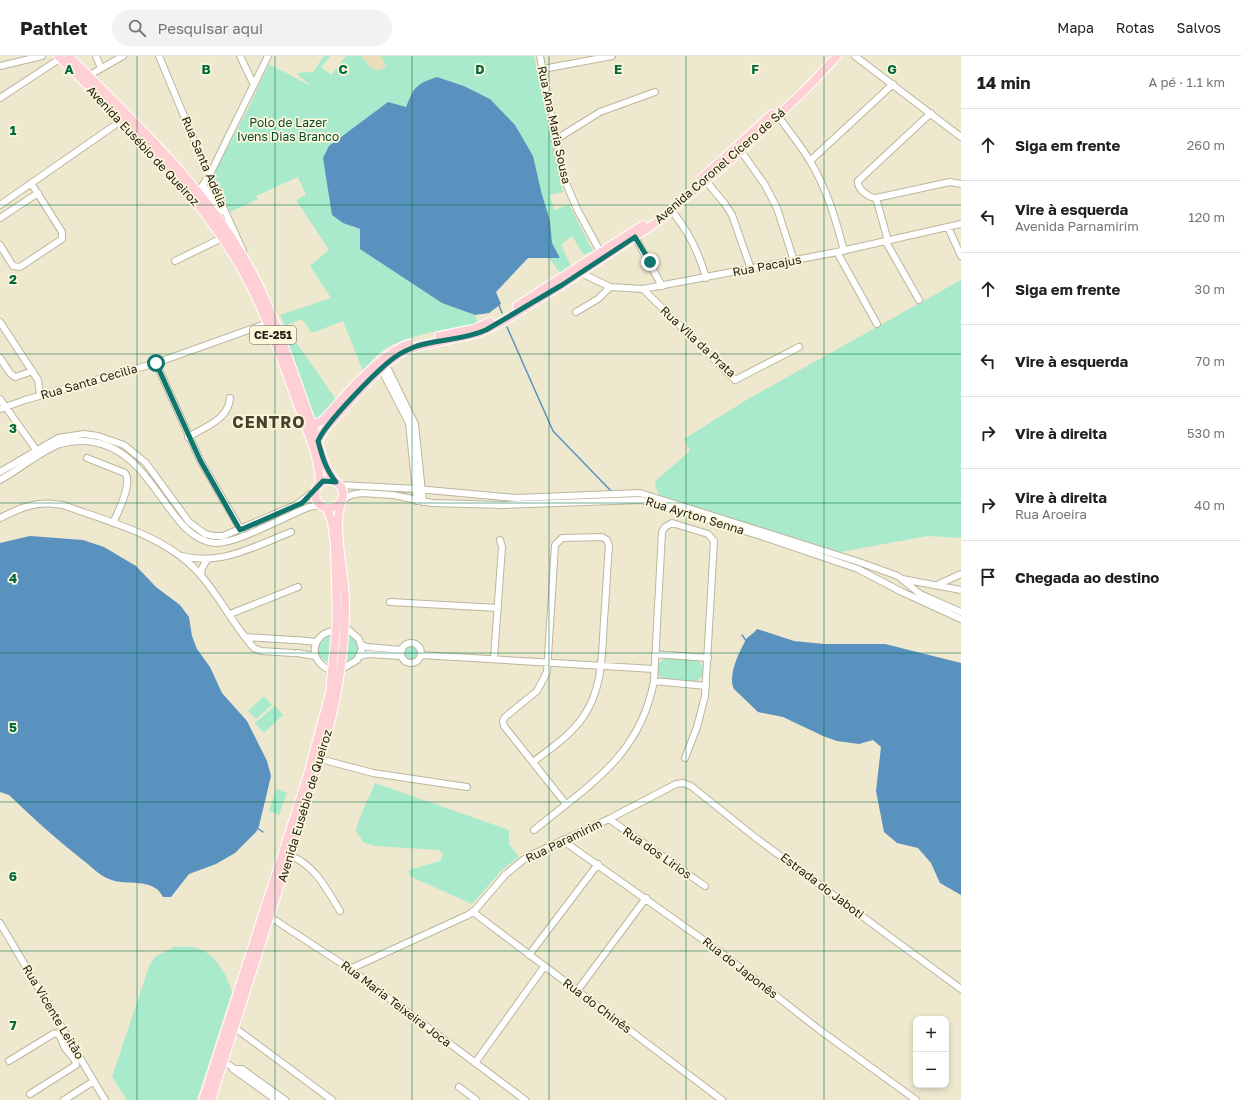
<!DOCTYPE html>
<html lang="pt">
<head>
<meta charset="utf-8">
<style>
  :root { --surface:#fff; --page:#f2f2f2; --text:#202124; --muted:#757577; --line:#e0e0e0 }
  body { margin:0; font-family:"Golos Text",sans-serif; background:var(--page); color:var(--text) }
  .controls { position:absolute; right:12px; bottom:12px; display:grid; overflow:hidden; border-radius:8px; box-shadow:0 2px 6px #0003 }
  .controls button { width:36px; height:36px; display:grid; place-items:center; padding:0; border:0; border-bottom:1px solid var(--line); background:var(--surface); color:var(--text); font:20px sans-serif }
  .stop { position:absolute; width:12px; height:12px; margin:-9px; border:3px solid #0f766e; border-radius:50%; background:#fff }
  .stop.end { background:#0f766e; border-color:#fff; box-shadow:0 1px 4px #0008 }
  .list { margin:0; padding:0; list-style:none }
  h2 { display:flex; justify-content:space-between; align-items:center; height:52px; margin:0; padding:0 16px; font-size:17px }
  h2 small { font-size:13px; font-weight:400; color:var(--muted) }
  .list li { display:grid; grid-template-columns:26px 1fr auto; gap:12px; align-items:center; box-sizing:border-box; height:72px; padding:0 16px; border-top:1px solid var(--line) }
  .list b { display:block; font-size:15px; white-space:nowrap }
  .list p { margin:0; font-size:13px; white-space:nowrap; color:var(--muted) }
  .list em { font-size:13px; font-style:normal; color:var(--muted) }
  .icon { flex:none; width:22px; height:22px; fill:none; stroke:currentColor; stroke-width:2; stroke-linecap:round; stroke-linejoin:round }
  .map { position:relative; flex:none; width:961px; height:1044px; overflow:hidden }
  header { display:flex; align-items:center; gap:24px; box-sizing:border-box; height:56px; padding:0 20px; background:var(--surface); border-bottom:1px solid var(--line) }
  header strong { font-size:19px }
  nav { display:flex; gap:22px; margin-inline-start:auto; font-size:14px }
  .search { width:280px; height:36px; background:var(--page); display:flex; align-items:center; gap:10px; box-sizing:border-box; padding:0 14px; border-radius:22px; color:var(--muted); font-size:15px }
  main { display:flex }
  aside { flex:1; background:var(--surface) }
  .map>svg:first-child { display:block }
</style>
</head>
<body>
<header>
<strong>Pathlet</strong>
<div class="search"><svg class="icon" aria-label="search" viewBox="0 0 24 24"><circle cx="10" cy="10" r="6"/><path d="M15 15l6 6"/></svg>Pesquisar aqui</div>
<nav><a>Mapa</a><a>Rotas</a><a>Salvos</a></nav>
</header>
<main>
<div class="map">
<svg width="961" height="1044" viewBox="0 0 961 1044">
  <rect width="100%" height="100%" fill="#eee8ce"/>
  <!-- green -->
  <path fill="#a8eacb" d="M 324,0 L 330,0 L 321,11 L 331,19 L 346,0 L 362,0 L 370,11 L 386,10 L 381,0 L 534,0 L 563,136 L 550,139 L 554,154 L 569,149 L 593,195 L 584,199 L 572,180 L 561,189 L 571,210 L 561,218 L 549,202 L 560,202 L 552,187 L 550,165 L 541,135 L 490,43 L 464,30 L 437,21 L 410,40 L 352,171 L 360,173 L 408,223 L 442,247 L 475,259 L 478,267 C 452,273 397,279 377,299 C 372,304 368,310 363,315 L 343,265 L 312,277 L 302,263 L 285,270 L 337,345 L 318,365 L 313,365 L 280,273 L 285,270 L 280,259 L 331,242 L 310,210 L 329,194 L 296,144 L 306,139 L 298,121 L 256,140 L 258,143 L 230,156 L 213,118 L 247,55 L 269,8 L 311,30 L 296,17 L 313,16 Z
    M 961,224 L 961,482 L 928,480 L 840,496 L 660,440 L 656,432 L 655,425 L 690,395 L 684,383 L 748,343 Z
    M 332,577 L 329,607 L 321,602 C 313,590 321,583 332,577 Z
    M 349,578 L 354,581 L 359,589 L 357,602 L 346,608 L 344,607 L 347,579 Z
    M403 597a7 7 0 1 1 14 0a7 7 0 1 1-14 0Z
    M 665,602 L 698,604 L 704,612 L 703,620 L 695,626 L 664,624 C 658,620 656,614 659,607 Z
    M 264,640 L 272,649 L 256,663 L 248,655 Z
    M 275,650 L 283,659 L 264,677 L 255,667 Z
    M 375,727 L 509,774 L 509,788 L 519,801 L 503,813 L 472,848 L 416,823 L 410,820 L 409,814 L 440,805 L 443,799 L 439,794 L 375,790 L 363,786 L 356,775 C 359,759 369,743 375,727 Z
    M 276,733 L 287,737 L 279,759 L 269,755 Z
    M 174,891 C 181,891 189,890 196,892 C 215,896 227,919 232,936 L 197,1044 L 127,1044 L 112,1021 L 150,908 L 155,901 Z"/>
  <!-- sand -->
  <path fill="#e8deb9" d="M 362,0 L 381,0 L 386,10 L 379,15 L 370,11 Z"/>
  <!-- water -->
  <path fill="#5992bf" d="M 437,21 L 464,30 L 490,43 L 515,69 L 533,100 L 541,135 L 550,165 L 552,187 L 560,202 L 528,202 L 496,236 L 501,248 L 489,257 L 475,259 L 442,247 L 360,193 L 360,173 L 343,167 L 332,159 L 323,102 L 329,90 L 388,46 L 406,51 C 414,31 416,28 437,21 Z
    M 30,480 L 83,484 L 104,491 L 136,510 L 156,531 L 180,549 L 189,561 L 192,580 L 197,593 L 210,611 L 222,637 L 247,665 L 267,705 L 271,720 L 259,770 L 256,776 L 235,797 L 216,808 L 189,818 L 171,841 L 163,841 C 153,820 126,831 109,823 C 100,820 92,811 84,805 C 57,784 33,762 9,739 L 0,736 L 0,487 Z
    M 757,573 L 794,585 L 824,588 L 885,588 L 961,607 L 961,839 L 940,827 L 931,807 L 918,792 L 897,787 L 884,776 L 876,735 L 881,691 L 873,684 L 859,688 L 837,685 L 823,680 L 783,661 L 758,656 L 734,633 C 727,620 740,594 747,582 C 750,579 754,577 757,573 Z"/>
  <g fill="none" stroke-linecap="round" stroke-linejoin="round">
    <!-- stream -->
    <path stroke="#5992bf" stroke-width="1.5" d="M 499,249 L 502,257
      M 507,271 L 553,375 L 612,436
      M 742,579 L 747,586
      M 257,772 L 263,776"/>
    <defs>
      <path id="minor" d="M 96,0 L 101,12
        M 159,0 L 209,120 L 243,195
        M 240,0 L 254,29
        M 540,0 L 563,120 L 577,153 L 602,199
        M 855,0 L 961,81
        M 0,10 L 42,0
        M 543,13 L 612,0
        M 88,20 L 123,0
        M 0,42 L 61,2
        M 778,60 C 789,75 801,90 810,105 C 827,133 836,164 844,195
        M 555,84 L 600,56 L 655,36
        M 741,95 L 765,129 L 777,152 L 794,205
        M 810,105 L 893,28
        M 706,125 L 725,148 L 732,159 L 751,213
        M 203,129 L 216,149 L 224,156
        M 198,136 L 209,120 L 268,0
        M 876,142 C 869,142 857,133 858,125 L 931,57
        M 0,149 L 125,62
        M 672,155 C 689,176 699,196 706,222
        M 0,162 L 38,137
        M 948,171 L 961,200
        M 635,181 L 662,230
        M 888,185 L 876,142 L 950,126 L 961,128
        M 886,186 L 919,244
        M 0,189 L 13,210 L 20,211 L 62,183 L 62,176 L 31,127
        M 837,196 L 877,268
        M 175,205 L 222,182
        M 577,215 L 610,231 L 643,233 L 837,196 L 961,168
        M 643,233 L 735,324 L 799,291
        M 576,256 L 598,243 L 610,231
        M 0,266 L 38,324 L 40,340
        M 0,302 L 10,317 L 15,321 L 33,315
        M 384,305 L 415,368 L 423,446
        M 156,307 L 200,404 L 241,474
        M 380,311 L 409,367 L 417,445
        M 0,343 L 37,395
        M 0,353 L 25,344 L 156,307 L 268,267
        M 188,381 C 205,371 229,363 230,342
        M 87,402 L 125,417 C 133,427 118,456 113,467
        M 0,416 L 58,382 L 84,378 L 98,380 L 124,389 L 146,407 L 189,466 L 205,478 L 214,480 L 223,480 L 296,449 L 316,434
        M 0,424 C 18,414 43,394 60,388 C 71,385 83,384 93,386 C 155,395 168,485 216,487 C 238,487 286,460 309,451 L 320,449
        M 340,429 L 417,433 L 516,442 L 640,437 L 859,506 L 898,520 L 920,538 L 961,556
        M 342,444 L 351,439 L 361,437 L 393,439 L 432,447 L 503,449 L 641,444 L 761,480 L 858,513 L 902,536 L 961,563
        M 0,462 C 22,451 38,444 63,449 C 109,466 164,479 198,516 C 219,539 233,569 254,592 L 261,595 L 293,597
        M 182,500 C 220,510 256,490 291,476
        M 201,520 L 202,512 L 207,504
        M 902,523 L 961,534
        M 939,528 L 961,518
        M 390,546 L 498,552
        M 230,558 L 298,531
        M 245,581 L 293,584
        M 297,584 L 316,586
        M401 597a10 10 0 1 1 20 0a10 10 0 1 1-20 0Z
        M 362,589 L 367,591 L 402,594
        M 297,597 L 315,600
        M 655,598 L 708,602
        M 421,599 L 654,613
        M 360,600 L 368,598 L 401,600
        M 494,602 L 502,491 L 500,484
        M 340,614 L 357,604 L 362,593 L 359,583 L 344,570
        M 333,615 C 307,607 309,577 337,574
        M 654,625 L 706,630
        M 320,703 L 373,717 L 467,731
        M 533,706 C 551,692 570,680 583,661 C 603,633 602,597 604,564 C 606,539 607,515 609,490 L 607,484 L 602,481 L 562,482 L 555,489 L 547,616 L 537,635 L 505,661 L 503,665 L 504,670 L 566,748
        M 609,763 L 705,830
        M 534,774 C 589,729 640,700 654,625 L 662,476 L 665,471 L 672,467 L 708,478 L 714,485 L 705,640 L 697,671 L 685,702
        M 562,784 L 719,895 L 817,972 L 916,1044
        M 289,799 C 315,809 326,832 340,855
        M 473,856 L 722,1044
        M 267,859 L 350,913 L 525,1044
        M 0,867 L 105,1044
        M 529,899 L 598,808
        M 350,913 L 468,859 L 475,854 L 506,818 L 527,801 L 609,763 L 676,728 L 683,727 L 691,730 L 756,782 L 961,933
        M 577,935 L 646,842
        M 235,972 L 332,1044
        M 9,1005 L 53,978 L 57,977 C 62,981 62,987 65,992 C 69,998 76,1002 76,1009 L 30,1038
        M 223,1005 L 235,1013 L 242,1013 L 285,1044
        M 475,1007 L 544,911
        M 233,1013 L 276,1044
        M 459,1031 L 476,1044
        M 64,1044 L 94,1025"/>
      <path id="major" d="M 58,0 C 123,64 192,129 238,207 C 262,247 277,292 293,335 C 303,365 319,396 320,428
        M 69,0 C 138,70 216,140 259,230 C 280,274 295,321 312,368 C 319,387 322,409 336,426
        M 701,123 L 772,58
        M 517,250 L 643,169
        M 439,280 L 473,273 L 490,266
        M 313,369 L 323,364 C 345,340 378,299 409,288
        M 318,385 L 325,373 L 366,328 L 386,308 L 402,296 L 419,290 L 479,277 L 502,266 L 562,229 L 660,164 L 741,95 L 808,31 L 837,0
        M315 438a14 14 0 1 1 28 0a14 14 0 1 1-28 0Z
        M 203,1044 L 307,722 L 330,637 L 337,562 L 335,489 L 332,466 L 327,452
        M 211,1044 L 320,703 C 336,651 346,597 345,543 C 344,515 333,473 341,447"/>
    </defs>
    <!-- minor casing -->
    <use href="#minor" stroke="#bcb69d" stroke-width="8"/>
    <!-- major casing -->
    <use href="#major" stroke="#fff" stroke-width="10"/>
    <!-- minor -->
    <use href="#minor" stroke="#fff" stroke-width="6"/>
    <!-- major -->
    <use href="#major" stroke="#fed0d6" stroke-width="8"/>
  </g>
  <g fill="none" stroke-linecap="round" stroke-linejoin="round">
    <!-- route -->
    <path stroke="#0f766e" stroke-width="5" d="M 156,307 L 200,404 L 240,474 L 302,447 L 323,425 L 336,426 C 326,414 322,400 318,385 L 320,381 C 331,362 377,314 395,301 C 402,296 409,293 417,290 C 440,283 464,284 486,274 L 562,229 L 635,181 L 650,206"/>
  </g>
  <!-- grid -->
  <path fill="none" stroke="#02693f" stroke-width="1" stroke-opacity="0.55" d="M 137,0 L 137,1044M 275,0 L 275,1044M 412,0 L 412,1044M 549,0 L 549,1044M 686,0 L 686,1044M 824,0 L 824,1044M 0,149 L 961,149M 0,298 L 961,298M 0,447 L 961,447M 0,597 L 961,597M 0,746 L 961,746M 0,895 L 961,895"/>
  <g text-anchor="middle" stroke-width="3.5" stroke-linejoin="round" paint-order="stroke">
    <!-- shield labels -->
    <rect fill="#fcf6db" stroke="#656152" stroke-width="1" x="250" y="270" width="46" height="18" rx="3"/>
    <g font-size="11" font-weight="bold" fill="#242118">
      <text x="273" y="283">CE-251</text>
    </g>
    <!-- park labels -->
    <g font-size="12" fill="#084933" stroke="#fcf6db">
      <text x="288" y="71">Polo de Lazer<tspan x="288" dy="14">Ivens Dias Branco</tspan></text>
    </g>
    <!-- street labels -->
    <g font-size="12" fill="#242118" stroke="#fcf6db">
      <text transform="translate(554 69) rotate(78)" y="4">Rua Ana Maria Sousa</text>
      <text transform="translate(143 90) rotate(47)" y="4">Avenida Eusébio de Queiroz</text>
      <text transform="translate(204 106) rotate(67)" y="4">Rua Santa Adélia</text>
      <text transform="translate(720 110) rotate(-41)" y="4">Avenida Coronel Cícero de Sá</text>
      <text transform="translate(767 210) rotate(-11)" y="4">Rua Pacajus</text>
      <text transform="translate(698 286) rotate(43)" y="4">Rua Vila da Prata</text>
      <text transform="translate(89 326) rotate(-16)" y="4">Rua Santa Cecilia</text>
      <text transform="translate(695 460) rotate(17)" y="4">Rua Ayrton Senna</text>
      <text transform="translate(305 750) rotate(-73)" y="4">Avenida Eusébio de Queiroz</text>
      <text transform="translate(564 785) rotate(-26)" y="4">Rua Paramirim</text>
      <text transform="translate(657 797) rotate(35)" y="4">Rua dos Lirios</text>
      <text transform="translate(822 830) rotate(37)" y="4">Estrada do Jaboti</text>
      <text transform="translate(740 912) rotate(38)" y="4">Rua do Japonês</text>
      <text transform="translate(396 948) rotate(37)" y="4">Rua Maria Teixeira Joca</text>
      <text transform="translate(597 950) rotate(37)" y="4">Rua do Chinês</text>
      <text transform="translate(53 956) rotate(59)" y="4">Rua Vicente Leitão</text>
    </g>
    <!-- district labels -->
    <g font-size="16" font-weight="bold" letter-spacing="1" fill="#47422b" stroke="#fcf6db">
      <text x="269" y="372">CENTRO</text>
    </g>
  </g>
  <g font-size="13" text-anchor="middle" font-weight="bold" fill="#02693f" stroke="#fcf6db" stroke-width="3.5" stroke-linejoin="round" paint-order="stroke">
    <text x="69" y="18">A</text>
    <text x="206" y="18">B</text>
    <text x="343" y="18">C</text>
    <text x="480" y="18">D</text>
    <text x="618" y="18">E</text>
    <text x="755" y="18">F</text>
    <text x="892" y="18">G</text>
    <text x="13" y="79">1</text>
    <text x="13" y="228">2</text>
    <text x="13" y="377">3</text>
    <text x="13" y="527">4</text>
    <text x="13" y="676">5</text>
    <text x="13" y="825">6</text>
    <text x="13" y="974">7</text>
  </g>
</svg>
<div class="controls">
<button>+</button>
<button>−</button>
</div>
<div class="stop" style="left:156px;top:307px"></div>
<div class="stop end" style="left:650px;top:206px"></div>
</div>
<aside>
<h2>14 min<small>A pé · 1.1 km</small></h2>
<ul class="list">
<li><svg class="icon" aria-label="ahead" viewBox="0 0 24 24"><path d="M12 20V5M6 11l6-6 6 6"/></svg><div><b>Siga em frente</b></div><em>260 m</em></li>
<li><svg class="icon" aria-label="left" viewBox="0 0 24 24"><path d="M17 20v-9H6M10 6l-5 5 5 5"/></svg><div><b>Vire à esquerda</b><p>Avenida Parnamirim</p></div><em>120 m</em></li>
<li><svg class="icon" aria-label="ahead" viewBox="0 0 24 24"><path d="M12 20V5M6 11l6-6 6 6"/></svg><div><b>Siga em frente</b></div><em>30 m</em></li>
<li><svg class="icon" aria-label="left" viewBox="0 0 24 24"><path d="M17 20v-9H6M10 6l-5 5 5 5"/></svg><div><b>Vire à esquerda</b></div><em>70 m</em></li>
<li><svg class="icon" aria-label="right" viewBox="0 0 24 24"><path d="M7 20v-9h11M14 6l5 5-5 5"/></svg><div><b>Vire à direita</b></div><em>530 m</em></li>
<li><svg class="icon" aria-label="right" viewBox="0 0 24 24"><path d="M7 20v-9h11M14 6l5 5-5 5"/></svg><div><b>Vire à direita</b><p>Rua Aroeira</p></div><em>40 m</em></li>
<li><svg class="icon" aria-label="arrive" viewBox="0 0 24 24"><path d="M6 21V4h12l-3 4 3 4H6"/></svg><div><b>Chegada ao destino</b></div></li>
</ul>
</aside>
</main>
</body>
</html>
